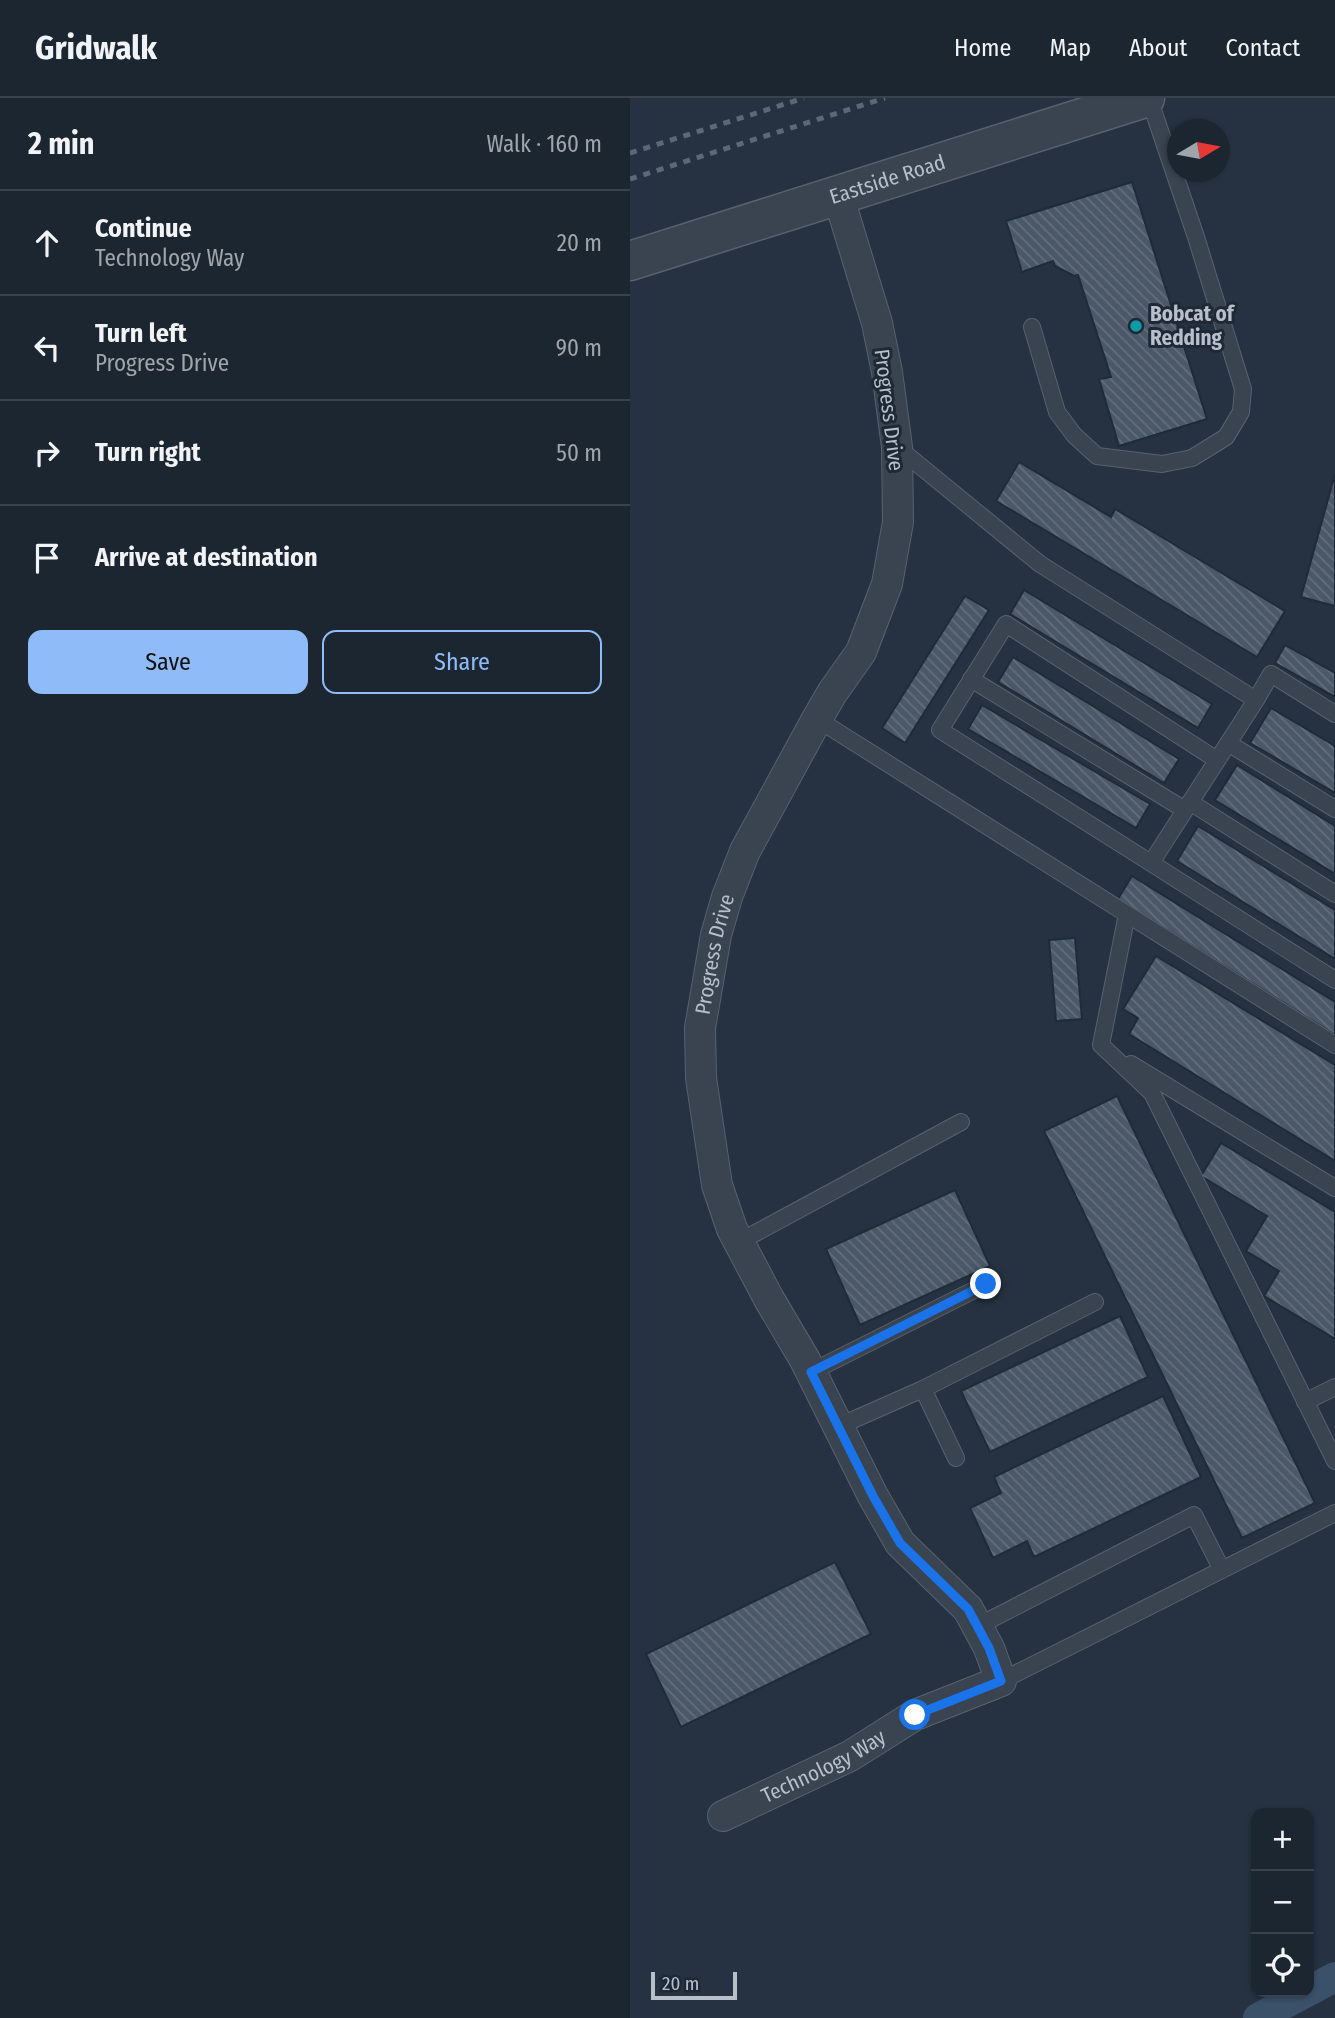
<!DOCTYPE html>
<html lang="en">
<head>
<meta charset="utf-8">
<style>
  :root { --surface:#1c2631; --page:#252e39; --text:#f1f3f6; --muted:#a0a5ab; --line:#3a434d; --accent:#8fbbf8 }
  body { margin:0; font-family:"Fira Sans Condensed",sans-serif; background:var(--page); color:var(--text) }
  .controls { position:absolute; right:21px; bottom:21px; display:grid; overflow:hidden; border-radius:14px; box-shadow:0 2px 5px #0004 }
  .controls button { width:63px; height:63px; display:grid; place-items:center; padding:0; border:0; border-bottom:2px solid var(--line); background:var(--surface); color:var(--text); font:35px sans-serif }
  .compass { position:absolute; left:537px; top:21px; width:63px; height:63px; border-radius:50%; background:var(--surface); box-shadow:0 2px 5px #0004; rotate:80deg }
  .scale { position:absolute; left:21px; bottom:18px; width:86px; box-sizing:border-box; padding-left:7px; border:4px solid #b7bfcb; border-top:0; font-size:19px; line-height:24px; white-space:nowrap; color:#b7bfcb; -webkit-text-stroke:5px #1f2936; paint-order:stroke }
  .stop { position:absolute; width:21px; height:21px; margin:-16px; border:5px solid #1a73e8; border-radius:50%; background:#fff }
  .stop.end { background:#1a73e8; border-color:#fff; box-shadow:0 2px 7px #0008 }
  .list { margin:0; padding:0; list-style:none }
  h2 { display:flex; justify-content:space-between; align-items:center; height:91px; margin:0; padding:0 28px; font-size:30px }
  h2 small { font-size:23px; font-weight:400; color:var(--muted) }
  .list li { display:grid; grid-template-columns:46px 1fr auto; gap:21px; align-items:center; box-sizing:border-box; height:105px; padding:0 28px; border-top:2px solid var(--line) }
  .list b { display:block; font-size:26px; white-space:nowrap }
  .list p { margin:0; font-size:23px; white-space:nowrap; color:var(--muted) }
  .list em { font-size:23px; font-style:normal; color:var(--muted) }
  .actions { display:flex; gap:14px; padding:21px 28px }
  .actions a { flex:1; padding:16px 0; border:2px solid var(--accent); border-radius:14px; text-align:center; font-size:24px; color:var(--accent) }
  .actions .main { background:var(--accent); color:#111 }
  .icon { flex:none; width:38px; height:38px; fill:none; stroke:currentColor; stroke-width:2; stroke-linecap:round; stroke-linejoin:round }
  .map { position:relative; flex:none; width:705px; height:1920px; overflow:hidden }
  header { display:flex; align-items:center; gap:42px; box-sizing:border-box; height:98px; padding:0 35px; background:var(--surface); border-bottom:2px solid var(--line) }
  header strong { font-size:33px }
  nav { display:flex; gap:38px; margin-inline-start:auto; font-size:24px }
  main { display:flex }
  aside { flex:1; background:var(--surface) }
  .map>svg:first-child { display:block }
</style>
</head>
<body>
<header>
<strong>Gridwalk</strong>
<nav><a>Home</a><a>Map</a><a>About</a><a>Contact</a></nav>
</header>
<main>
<aside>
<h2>2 min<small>Walk · 160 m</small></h2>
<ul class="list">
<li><svg class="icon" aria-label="ahead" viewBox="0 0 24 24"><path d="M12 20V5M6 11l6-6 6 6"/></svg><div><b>Continue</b><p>Technology Way</p></div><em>20 m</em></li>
<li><svg class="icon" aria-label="left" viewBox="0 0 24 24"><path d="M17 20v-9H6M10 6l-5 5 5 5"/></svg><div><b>Turn left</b><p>Progress Drive</p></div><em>90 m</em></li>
<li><svg class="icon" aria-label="right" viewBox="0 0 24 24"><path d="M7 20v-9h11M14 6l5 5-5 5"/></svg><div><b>Turn right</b></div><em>50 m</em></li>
<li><svg class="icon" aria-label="arrive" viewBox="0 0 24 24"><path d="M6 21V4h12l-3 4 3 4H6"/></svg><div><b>Arrive at destination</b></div></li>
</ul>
<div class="actions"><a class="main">Save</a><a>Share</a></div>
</aside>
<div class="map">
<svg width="705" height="1920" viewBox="0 0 705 1920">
  <defs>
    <pattern id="building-back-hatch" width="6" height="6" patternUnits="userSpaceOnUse" patternTransform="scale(1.75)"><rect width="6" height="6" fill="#4a5867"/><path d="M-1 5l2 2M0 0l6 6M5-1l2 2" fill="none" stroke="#626e7b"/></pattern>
  </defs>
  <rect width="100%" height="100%" fill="#263241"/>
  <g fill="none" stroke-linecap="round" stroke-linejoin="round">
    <!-- canal -->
    <path stroke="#3b516a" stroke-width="30" d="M 679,1893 L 705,1879
      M 628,1920 L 677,1894"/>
  </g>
  <!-- building -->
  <path fill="url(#building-back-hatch)" stroke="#212b38" stroke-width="2" d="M 502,84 L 577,321 L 489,348 L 469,281 L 481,279 L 448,177 L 444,178 L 425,168 L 423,163 L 392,174 L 376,123 Z
    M 389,364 L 481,419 L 485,411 L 655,513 L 627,559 L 366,403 Z
    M 705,376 L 705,508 L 671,499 Z
    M 394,492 L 582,606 L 568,630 L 380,516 Z
    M 335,498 L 359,512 L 275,645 L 252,630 Z
    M 655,547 L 705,575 L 705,599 L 645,565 Z
    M 383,559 L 549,661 L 534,685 L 368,584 Z
    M 352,607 L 520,706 L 506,730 L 338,631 Z
    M 641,610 L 705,648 L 705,695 L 620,645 Z
    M 607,667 L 705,728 L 705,776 L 585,702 Z
    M 568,728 L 705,812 L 705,861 L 547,763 Z
    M 502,778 L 705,904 L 705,937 L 488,801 Z
    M 445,840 L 452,921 L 426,923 L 419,842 Z
    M 526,858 L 705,967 L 705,1063 L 499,936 L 508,920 L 493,911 Z
    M 487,998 L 685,1405 L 612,1440 L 414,1033 Z
    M 591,1045 L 705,1114 L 705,1241 L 634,1198 L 649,1173 L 616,1153 L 637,1118 L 571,1078 Z
    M 325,1092 L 360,1168 L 230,1227 L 196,1151 Z
    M 490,1218 L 518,1279 L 360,1354 L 331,1293 Z
    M 533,1298 L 571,1379 L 404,1459 L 397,1443 L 363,1460 L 340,1410 L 371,1395 L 364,1379 Z
    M 205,1464 L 241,1536 L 51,1629 L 16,1556 Z"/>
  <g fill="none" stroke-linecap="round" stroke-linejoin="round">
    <defs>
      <path id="service" d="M 402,229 L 427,314 L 444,337 L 467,358 L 532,366 L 562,360 L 596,339 L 611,314 L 613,291 L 566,139 L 519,0
        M 267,349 L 410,466 L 626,602 L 521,765 L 310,632 L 376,526 L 587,662
        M 341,581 L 555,712
        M 626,602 L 641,576 L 705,616
        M 187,621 L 705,947
        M 598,645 L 705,711
        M 560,704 L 705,796
        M 521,765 L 705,882
        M 497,816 L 471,947 L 522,995 L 705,1363
        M 501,966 L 705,1090
        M 109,1144 L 331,1024
        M 181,1274 L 356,1186
        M 293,1291 L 465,1204
        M 675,1304 L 705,1289
        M 207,1329 L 293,1291 L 326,1360
        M 348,1528 L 564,1417 L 592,1472
        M 371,1583 L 705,1415"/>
      <g id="minor">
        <path id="s1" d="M 93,1718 L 220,1658 L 285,1617 L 371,1583 L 359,1550 L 338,1511 L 270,1445 L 243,1398 L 175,1262 L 139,1201 L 102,1131 L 87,1087 L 71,980 L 70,930 L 86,837 L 97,799 L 115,753 L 187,621 L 202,595 L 231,554 L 257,486 L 268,424 L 267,349 L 257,274 L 247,225 L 208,97"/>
      </g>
      <g id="tertiary">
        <path id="s2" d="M 0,163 L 515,0"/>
      </g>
    </defs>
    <!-- service casing -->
    <use href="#service" stroke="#58626e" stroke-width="18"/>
    <!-- minor casing -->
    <use href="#minor" stroke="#58626e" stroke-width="32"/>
    <!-- tertiary casing -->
    <use href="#tertiary" stroke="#58626e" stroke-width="41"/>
    <!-- service -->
    <use href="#service" stroke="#3a4451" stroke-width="16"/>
    <!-- minor -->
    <use href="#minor" stroke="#3a4451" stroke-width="30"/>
    <!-- tertiary -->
    <use href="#tertiary" stroke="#3a4451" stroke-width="38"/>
    <!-- rail -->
    <path stroke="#5c6878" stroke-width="5" stroke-dasharray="7 7" stroke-linecap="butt" d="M 0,55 L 174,0
      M 0,81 L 255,0"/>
  </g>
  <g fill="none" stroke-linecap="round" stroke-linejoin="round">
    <!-- route -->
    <path stroke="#1a73e8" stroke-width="9" d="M 285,1617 L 371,1583 L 359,1550 L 338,1511 L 270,1445 L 243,1398 L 181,1274 L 356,1186"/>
  </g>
  <!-- markers -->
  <circle fill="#0f9aa8" stroke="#1f2936" stroke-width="2.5" cx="506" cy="228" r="7"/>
  <g text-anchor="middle" stroke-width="6" stroke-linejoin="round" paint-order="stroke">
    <!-- street labels -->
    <g font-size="21" fill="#b7bfcb" stroke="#1f2936">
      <text dy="7" stroke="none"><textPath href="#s2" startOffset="270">Eastside Road</textPath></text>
      <text transform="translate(259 312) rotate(83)" y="7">Progress Drive</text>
      <text dy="7" stroke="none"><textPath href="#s1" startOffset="1120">Progress Drive</textPath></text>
      <text dy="7" stroke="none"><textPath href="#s1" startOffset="112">Technology Way</textPath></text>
    </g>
    <!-- poi labels -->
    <g font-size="21" font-weight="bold" fill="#b7bfcb" stroke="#1f2936" text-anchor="start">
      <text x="520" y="223">Bobcat of<tspan x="520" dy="24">Redding</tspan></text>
    </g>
  </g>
</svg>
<div class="controls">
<button>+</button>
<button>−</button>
<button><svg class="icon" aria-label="locate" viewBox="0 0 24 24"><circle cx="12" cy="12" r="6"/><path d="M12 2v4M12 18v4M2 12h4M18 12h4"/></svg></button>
</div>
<svg class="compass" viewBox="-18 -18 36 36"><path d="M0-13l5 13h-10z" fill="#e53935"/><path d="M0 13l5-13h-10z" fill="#a0a5ab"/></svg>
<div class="scale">20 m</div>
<div class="stop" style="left:285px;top:1617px"></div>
<div class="stop end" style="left:356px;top:1186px"></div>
</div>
</main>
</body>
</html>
